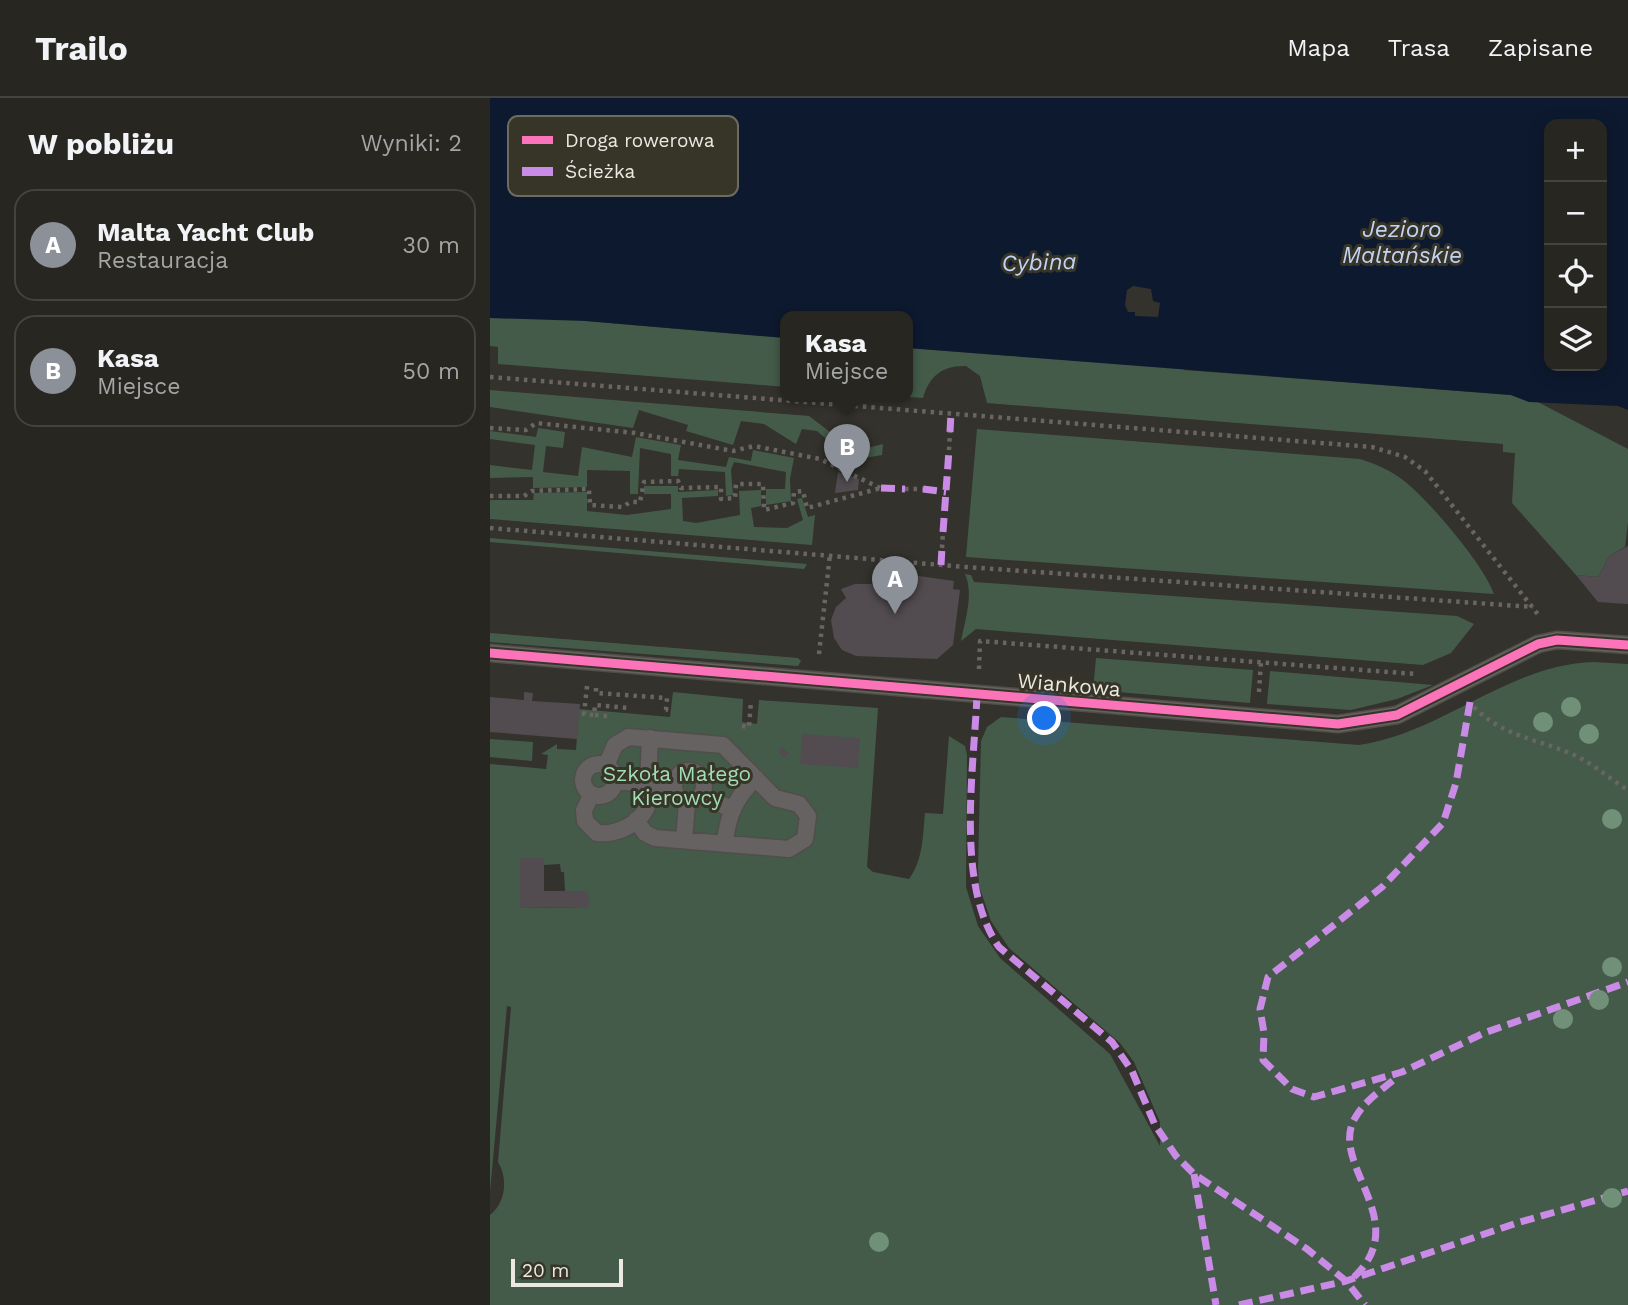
<!DOCTYPE html>
<html lang="pl">
<head>
<meta charset="utf-8">
<style>
  :root { --surface:#272621; --page:#33322e; --text:#f1f3f6; --muted:#a4a5a5; --line:#43433f; --accent:#8c9099 }
  body { margin:0; font-family:"Work Sans",sans-serif; background:var(--page); color:var(--text) }
  .controls { position:absolute; right:21px; top:21px; display:grid; overflow:hidden; border-radius:14px; box-shadow:0 4px 18px #0003 }
  .controls button { width:63px; height:63px; display:grid; place-items:center; padding:0; border:0; border-bottom:2px solid var(--line); background:var(--surface); color:var(--text); font:35px sans-serif }
  .scale { position:absolute; left:21px; bottom:18px; width:112px; box-sizing:border-box; padding-left:7px; border:4px solid #ebe9e2; border-top:0; font-size:19px; line-height:24px; white-space:nowrap; color:#ebe9e2; -webkit-text-stroke:5px #373428; paint-order:stroke }
  .you { position:absolute; left:555px; top:621px; width:24px; height:24px; margin:-18px; border:5px solid #fff; border-radius:50%; background:#1a73e8; box-shadow:0 0 0 10px #1a73e833 }
  .badge { display:grid; place-items:center; width:46px; height:46px; border-radius:50%; background:var(--accent); color:#fff; font-size:23px; font-weight:700 }
  .pin { position:absolute; translate:-50% -58px; filter:drop-shadow(0 2px 4px #0008) }
  .pin::after { content:''; position:absolute; top:37px; width:24px; height:21px; background:inherit; clip-path:polygon(0 0,100% 0,50% 100%) }
  .popup { position:absolute; left:290px; top:213px; width:133px; height:91px; box-sizing:border-box; display:grid; place-content:center; border-radius:14px; background:var(--surface); filter:drop-shadow(0 2px 5px #0005); font-size:23px; white-space:nowrap; color:var(--muted) }
  .popup b { font-size:26px; color:var(--text) }
  .popup::after { content:''; position:absolute; left:50%; top:100%; margin-left:-14px; border:14px solid transparent; border-top-color:var(--surface) }
  .list { margin:0; padding:0; list-style:none }
  h2 { display:flex; justify-content:space-between; align-items:center; height:91px; margin:0; padding:0 28px; font-size:30px }
  h2 small { font-size:23px; font-weight:400; color:var(--muted) }
  .list li { display:grid; grid-template-columns:46px 1fr auto; gap:21px; align-items:center; box-sizing:border-box; height:112px; margin:0 14px 14px; padding:0 14px; border:2px solid var(--line); border-radius:21px }
  .list b { display:block; font-size:26px; white-space:nowrap }
  .list p { margin:0; font-size:23px; white-space:nowrap; color:var(--muted) }
  .list em { font-size:23px; font-style:normal; color:var(--muted) }
  .icon { flex:none; width:38px; height:38px; fill:none; stroke:currentColor; stroke-width:2; stroke-linecap:round; stroke-linejoin:round }
  .map { position:relative; flex:none; width:1138px; height:1207px; overflow:hidden }
  header { display:flex; align-items:center; gap:42px; box-sizing:border-box; height:98px; padding:0 35px; background:var(--surface); border-bottom:2px solid var(--line) }
  header strong { font-size:33px }
  nav { display:flex; gap:38px; margin-inline-start:auto; font-size:24px }
  main { display:flex }
  aside { flex:1; background:var(--surface) }
  .map>svg:first-child { display:block }
</style>
</head>
<body>
<header>
<strong>Trailo</strong>
<nav><a>Mapa</a><a>Trasa</a><a>Zapisane</a></nav>
</header>
<main>
<aside>
<h2>W pobliżu<small>Wyniki: 2</small></h2>
<ul class="list">
<li><span class="badge">A</span><div><b>Malta Yacht Club</b><p>Restauracja</p></div><em>30 m</em></li>
<li><span class="badge">B</span><div><b>Kasa</b><p>Miejsce</p></div><em>50 m</em></li>
</ul>
</aside>
<div class="map">
<svg width="1138" height="1207" viewBox="0 0 1138 1207">
  <rect width="100%" height="100%" fill="#34322c"/>
  <!-- green -->
  <path fill="#445b4a" fill-rule="evenodd" d="M 0,197 L 96,223 L 296,240 L 296,289 L 8,266 L 8,249 L 0,248 Z
    M 418,250 L 520,258 L 688,260 L 694,272 L 1021,297 L 1039,304 L 1046,303 L 1138,351 L 1138,424 L 1135,449 L 1119,458 L 1108,479 L 1086,477 L 1022,405 L 1025,355 L 1013,354 L 1013,346 L 497,305 L 490,278 L 476,268 C 453,267 439,278 433,300 L 407,298 L 418,298 Z
    M 0,292 L 319,318 L 365,353 L 393,346 L 392,357 L 375,360 L 362,371 L 352,366 L 357,359 L 327,333 L 312,331 L 306,346 L 274,326 L 251,323 L 243,347 L 196,333 L 198,327 L 149,312 L 143,330 L 0,309 Z
    M 48,330 L 75,334 L 73,350 L 56,348 L 53,374 L 88,378 L 92,349 L 142,359 L 146,339 L 191,347 L 188,362 L 236,369 L 239,359 L 261,363 L 263,352 L 304,360 L 300,381 L 301,403 L 276,407 L 276,391 L 295,391 L 296,374 L 244,364 L 241,372 L 243,397 L 236,398 L 235,374 L 189,371 L 188,378 L 181,378 L 181,356 L 150,350 L 148,396 L 140,396 L 140,373 L 97,372 L 97,389 L 43,390 L 43,379 L 0,380 L 0,367 L 42,372 L 45,347 L 0,341 L 0,333 L 46,339 Z
    M 487,331 L 870,361 C 886,366 900,372 913,382 C 938,401 994,467 1004,496 L 476,459 Z
    M 154,388 L 188,388 L 188,394 L 228,392 L 228,398 L 192,400 L 193,423 L 206,425 L 250,417 L 249,393 L 271,392 L 271,408 L 261,410 L 264,429 L 297,430 L 313,422 L 307,401 L 312,400 L 318,419 L 325,417 L 322,447 L 0,421 L 0,402 L 43,402 L 44,395 L 97,394 L 97,413 L 137,417 L 181,411 L 181,396 L 154,396 Z
    M 0,440 L 317,466 L 314,471 L 0,444 Z
    M 475,476 L 481,477 L 484,484 L 967,518 L 984,526 L 961,555 L 933,567 L 486,531 L 471,543 C 475,522 484,496 475,476 Z
    M 0,535 L 308,560 L 311,563 L 308,568 L 0,544 Z
    M 606,560 L 763,572 L 760,605 L 603,592 Z
    M 1104,564 L 1138,566 L 1138,1207 L 0,1207 L 0,1117 C 16,1105 18,1080 8,1064 L 21,909 L 17,908 L 0,1094 L 0,666 L 56,671 L 58,657 L 51,656 L 67,646 L 67,651 L 86,652 L 89,611 L 180,619 L 183,594 L 253,601 L 252,624 L 267,626 L 269,602 L 388,610 L 377,769 L 383,774 L 419,781 C 433,763 433,736 435,715 L 453,716 L 459,638 L 475,648 L 477,657 L 476,789 L 488,828 L 510,860 L 620,956 L 670,1048 L 670,1024 L 644,964 L 630,945 L 519,850 L 501,823 L 489,788 L 488,769 L 491,643 L 497,629 L 511,619 L 869,647 C 955,634 1016,567 1104,564 ZM 30,760 L 53,760 L 54,767 L 70,766 L 71,774 L 74,774 L 75,793 L 98,793 L 98,809 L 30,810 Z
    M 780,573 L 943,587 L 907,601 L 861,612 L 777,606 Z
    M 0,641 L 43,644 L 42,663 L 0,659 Z"/>
  <!-- water -->
  <path fill="#0d192f" fill-rule="evenodd" d="M 0,0 L 1138,0 L 1138,312 L 1128,308 L 1039,304 L 1021,297 L 418,250 L 418,218 L 296,218 L 296,240 L 96,223 L 0,220 ZM 1059,26 L 1112,26 L 1112,268 L 1059,268 ZM 643,188 L 661,191 L 663,203 L 670,205 L 668,219 L 645,218 L 645,214 L 638,214 L 635,207 L 637,192 Z"/>
  <!-- building -->
  <path fill="#524c50" d="M 348,374 L 369,381 L 368,392 L 345,395 Z
    M 1138,448 L 1138,506 L 1108,504 L 1086,477 L 1108,479 L 1119,458 Z
    M 408,475 L 464,483 L 463,491 L 470,492 L 463,547 L 447,561 L 366,558 L 352,552 L 344,540 L 341,522 L 346,509 L 356,500 L 351,491 L 365,486 L 382,486 L 390,492 Z
    M 34,594 L 43,595 L 42,603 L 90,606 L 87,641 L 0,634 L 0,599 L 34,602 Z
    M 312,636 L 370,640 L 368,670 L 310,666 Z
    M 292,649 L 299,655 L 294,660 L 288,653 Z
    M 30,760 L 54,760 L 54,793 L 98,793 L 99,809 L 30,810 Z"/>
  <g fill="none" stroke-linecap="round" stroke-linejoin="round">
    <defs>
      <path id="service" d="M 0,555 L 848,626 L 907,617 L 1048,546 L 1067,542 L 1138,547
        M93 682a16 16 0 1 1 32 0a16 16 0 1 1-32 0Z
        M 116,668 L 125,647 L 138,639 L 233,647 L 285,700 L 309,706 L 318,718 L 315,741 L 299,751 L 165,740 L 155,735 L 146,722
        M184 688a15 15 0 1 1 30 0a15 15 0 1 1-30 0Z
        M 124,683 L 183,688
        M 102,696 L 94,712 L 95,723 L 107,735 C 126,737 149,727 157,709 L 160,640
        M 212,697 L 243,712
        M 194,742 L 197,704
        M 235,746 C 237,718 246,699 266,680"/>
    </defs>
    <!-- service casing -->
    <use href="#service" stroke="#504e4a" stroke-width="19"/>
    <!-- path -->
    <path stroke="#696563" stroke-width="4.5" stroke-dasharray="3.5 5" stroke-linecap="butt" d="M 0,279 L 882,349 L 915,359 L 935,373 L 1050,519
      M 0,330 L 36,332 L 46,325 L 145,335 L 243,353 L 264,348 L 330,361 L 390,390
      M 459,352 L 460,334
      M 415,391 L 433,391
      M 0,398 L 34,398 L 42,393 L 99,391 L 100,407 L 133,409 L 140,404 L 150,404 L 154,384 L 188,383 L 191,390 L 231,389 L 231,401 L 245,400 L 246,386 L 273,386 L 274,412 L 303,405 L 304,394 L 313,393 L 317,410 L 391,390
      M 0,430 L 476,469 L 1043,509
      M 452,450 L 453,434
      M 329,556 L 340,456
      M 489,571 L 490,543 L 925,576
      M 97,588 L 94,616 L 104,617
      M 106,590 L 106,595 L 177,600 L 176,612 L 172,612
      M 769,594 L 771,563
      M 984,609 C 1012,638 1047,641 1082,656 C 1103,665 1119,681 1138,692
      M 117,618 L 104,617 L 105,607 L 139,610
      M 252,628 L 259,629 L 261,603"/>
    <!-- service -->
    <use href="#service" stroke="#676262" stroke-width="16"/>
    <!-- quiet -->
    <path stroke="#ca8be6" stroke-width="7" stroke-dasharray="14 7" stroke-linecap="butt" d="M 460,334 L 461,315
      M 391,390 L 415,391
      M 433,391 L 456,394
      M 453,434 L 459,352
      M 451,467 L 452,450
      M 487,597 C 484,671 465,787 509,849 L 622,944 L 642,973 L 665,1027 L 686,1058 L 704,1076 L 817,1151 L 856,1183 L 875,1207
      M 980,604 L 966,685 L 953,725 L 892,789 L 778,879 L 770,911 L 774,935 L 773,962 L 802,991 L 824,999 L 912,974 L 994,935 L 1138,884
      M 704,1076 L 726,1207
      M 864,1179 C 924,1123 838,1066 865,1020 C 875,1002 892,992 907,979
      M 749,1207 L 856,1183 L 1027,1125 L 1138,1093"/>
    <defs>
      <path id="cycleway" d="M 0,555 L 848,626 L 907,617 L 1048,546 L 1067,542 L 1138,547"/>
    </defs>
    <!-- cycleway casing -->
    <use href="#cycleway" stroke="#373428" stroke-width="13"/>
    <!-- cycleway -->
    <use href="#cycleway" stroke="#fb73b8" stroke-width="9"/>
  </g>
  <!-- trees -->
  <g fill="#709077">
    <circle cx="1081" cy="609" r="10"/>
    <circle cx="1053" cy="624" r="10"/>
    <circle cx="1099" cy="636" r="10"/>
    <circle cx="1122" cy="721" r="10"/>
    <circle cx="1122" cy="869" r="10"/>
    <circle cx="1109" cy="902" r="10"/>
    <circle cx="1073" cy="921" r="10"/>
    <circle cx="1122" cy="1100" r="10"/>
    <circle cx="389" cy="1144" r="10"/>
  </g>
  <g text-anchor="middle" stroke-width="6" stroke-linejoin="round" paint-order="stroke">
    <!-- street labels -->
    <g font-size="21" fill="#ebe9e2" stroke="#373428">
      <text transform="translate(579 587) rotate(5)" y="7">Wiankowa</text>
    </g>
    <!-- park labels -->
    <g font-size="21" fill="#a1ddb5" stroke="#373428">
      <text x="187" y="683">Szkoła Małego<tspan x="187" dy="24">Kierowcy</tspan></text>
    </g>
    <!-- water labels -->
    <g font-size="23" font-style="italic" fill="#c2d4f5" stroke="#373428">
      <text x="912" y="139">Jezioro<tspan x="912" dy="26">Maltańskie</tspan></text>
      <text transform="translate(549 164) rotate(-2)" y="8">Cybina</text>
    </g>
  </g>
  <!-- legend -->
  <rect x="18" y="18" width="230" height="80" rx="10" fill="#373428" stroke="#6d6a60" stroke-width="2"/>
  <rect x="32" y="38" width="31" height="8" fill="#fb73b8"/>
  <rect x="32" y="69" width="31" height="9" fill="#ca8be6"/>
  <g font-size="19" fill="#ebe9e2">
    <text x="75" y="49">Droga rowerowa</text>
    <text x="75" y="80">Ścieżka</text>
  </g>
</svg>
<div class="controls">
<button>+</button>
<button>−</button>
<button><svg class="icon" aria-label="locate" viewBox="0 0 24 24"><circle cx="12" cy="12" r="6"/><path d="M12 2v4M12 18v4M2 12h4M18 12h4"/></svg></button>
<button><svg class="icon" aria-label="layers" viewBox="0 0 24 24"><path d="M12 4l9 5-9 5-9-5zM3 14l9 5 9-5"/></svg></button>
</div>
<div class="scale">20 m</div>
<div class="you"></div>
<div class="pin badge" style="left:405px;top:516px">A</div>
<div class="pin badge" style="left:357px;top:384px">B</div>
<div class="popup"><b>Kasa</b>Miejsce</div>
</div>
</main>
</body>
</html>
